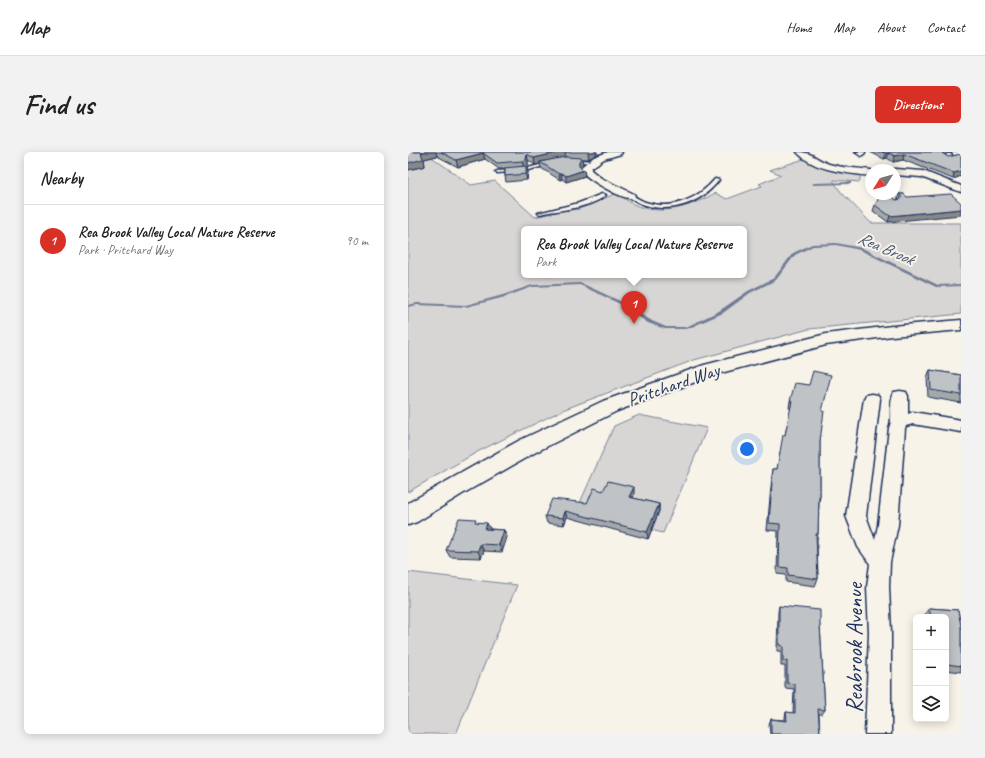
<!DOCTYPE html>
<html lang="en">
<head>
<meta charset="utf-8">
<style>
  :root { --surface:#fff; --page:#f2f2f2; --text:#222; --muted:#767676; --line:#e0e0e0; --accent:#d93025 }
  body { margin:0; font-family:Caveat,sans-serif; background:var(--page); color:var(--text) }
  .controls { position:absolute; right:12px; bottom:12px; display:grid; overflow:hidden; border-radius:6px; box-shadow:0 2px 10px #0003 }
  .controls button { width:36px; height:36px; display:grid; place-items:center; padding:0; border:0; border-bottom:1px solid var(--line); background:var(--surface); color:var(--text); font:20px sans-serif }
  .compass { position:absolute; left:457px; top:12px; width:36px; height:36px; border-radius:50%; background:var(--surface); box-shadow:0 2px 10px #0003; rotate:233deg }
  .you { position:absolute; left:339px; top:297px; width:14px; height:14px; margin:-10px; border:3px solid #fff; border-radius:50%; background:#1a73e8; box-shadow:0 0 0 6px #1a73e833 }
  .badge { display:grid; place-items:center; width:26px; height:26px; border-radius:50%; background:var(--accent); color:#fff; font-size:13px; font-weight:700 }
  .pin { position:absolute; translate:-50% -33px; filter:drop-shadow(0 1px 2px #0008) }
  .pin::after { content:''; position:absolute; top:21px; width:14px; height:12px; background:inherit; clip-path:polygon(0 0,100% 0,50% 100%) }
  .popup { position:absolute; left:113px; top:74px; width:226px; height:52px; box-sizing:border-box; display:grid; place-content:center; border-radius:6px; background:var(--surface); filter:drop-shadow(0 1px 3px #0005); font-size:13px; white-space:nowrap; color:var(--muted) }
  .popup b { font-size:15px; color:var(--text) }
  .popup::after { content:''; position:absolute; left:50%; top:100%; margin-left:-8px; border:8px solid transparent; border-top-color:var(--surface) }
  .list { margin:0; padding:0; list-style:none }
  h2 { display:flex; justify-content:space-between; align-items:center; height:52px; margin:0; padding:0 16px; font-size:17px }
  h2 small { font-size:13px; font-weight:400; color:var(--muted) }
  .list li { display:grid; grid-template-columns:26px 1fr auto; gap:12px; align-items:center; box-sizing:border-box; height:72px; padding:0 16px; border-top:1px solid var(--line) }
  .list b { display:block; font-size:15px; white-space:nowrap }
  .list p { margin:0; font-size:13px; white-space:nowrap; color:var(--muted) }
  .list em { font-size:13px; font-style:normal; color:var(--muted) }
  .icon { flex:none; width:22px; height:22px; fill:none; stroke:currentColor; stroke-width:2; stroke-linecap:round; stroke-linejoin:round }
  .map { position:relative; flex:none; width:553px; height:582px; overflow:hidden; border-radius:6px }
  header { display:flex; align-items:center; gap:24px; box-sizing:border-box; height:56px; padding:0 20px; background:var(--surface); border-bottom:1px solid var(--line) }
  header strong { font-size:19px }
  nav { display:flex; gap:22px; margin-inline-start:auto; font-size:14px }
  .intro { display:flex; align-items:center; justify-content:space-between; box-sizing:border-box; height:96px; padding:0 24px }
  h1 { margin:0; font-size:28px }
  .button { padding:10px 18px; border-radius:6px; background:var(--accent); color:#fff; font-size:14px; font-weight:700 }
  main { display:flex; gap:24px; padding:0 24px }
  aside { flex:1; background:var(--surface); border-radius:6px; box-shadow:0 2px 10px #0003 }
  .map>svg:first-child { display:block }
</style>
</head>
<body>
<header>
<strong>Map</strong>
<nav><a>Home</a><a>Map</a><a>About</a><a>Contact</a></nav>
</header>
<div class="intro"><h1>Find us</h1><a class="button">Directions</a></div>
<main>
<aside>
<h2>Nearby<small></small></h2>
<ul class="list">
<li><span class="badge">1</span><div><b>Rea Brook Valley Local Nature Reserve</b><p>Park · Pritchard Way</p></div><em>90 m</em></li>
</ul>
</aside>
<div class="map">
<svg width="553" height="582" viewBox="0 0 553 582">
  <rect width="100%" height="100%" fill="#f7f3e8"/>
  <filter id="ink" filterUnits="userSpaceOnUse"><feTurbulence type="fractalNoise" baseFrequency=".025" numOctaves="2"/><feDisplacementMap in="SourceGraphic" scale="8" xChannelSelector="R" yChannelSelector="G"/><feConvolveMatrix kernelMatrix="1 2 1 2 8 2 1 2 1" color-interpolation-filters="sRGB"/></filter>
  <g filter="url(#ink)">
    <!-- green -->
    <path fill="#d7d6d4" stroke="#798299" fill-rule="evenodd" d="M 0,3 L 22,4 L 63,33 L 87,29 L 127,65 L 153,59 L 171,57 L 209,41 C 214,45 220,49 225,52 C 252,65 283,55 307,41 L 319,47 L 354,34 L 351,32 L 373,23 L 362,18 L 399,6 L 452,22 L 452,30 L 426,28 L 426,30 L 433,40 L 463,71 L 553,71 L 553,162 L 401,177 L 286,208 L 157,257 L 71,299 L 0,340 ZM 116,77 L 336,77 L 336,123 L 116,123 Z
      M 231,263 L 299,276 L 255,381 L 243,378 L 251,359 L 222,352 L 226,342 L 167,362 L 206,274 Z
      M 0,420 L 109,433 L 48,582 L 0,582 Z"/>
    <g fill="none" stroke-linecap="round" stroke-linejoin="round">
      <!-- stream -->
      <path fill="#727c95" fill-rule="evenodd" d="M 442,30 L 443,30 L 443,32 L 406,33 L 404,32 L 406,31 Z
        M 428,91 L 454,96 L 530,133 L 553,132 L 553,134 L 528,135 L 452,98 L 428,93 L 405,94 L 387,103 L 368,128 L 342,141 L 315,161 L 279,177 L 257,177 L 240,171 L 212,152 L 172,133 L 124,135 L 97,145 L 58,155 L 9,153 L 0,155 L 0,153 L 9,151 L 58,153 L 95,143 L 124,133 L 173,131 L 214,150 L 244,169 L 258,175 L 278,175 L 311,159 L 340,139 L 366,126 L 385,101 L 404,92 Z"/>
      <defs>
        <path id="service" d="M 164,7 L 183,9 L 185,10 L 183,11 L 165,9 L 164,9 Z
          M 143,10 L 145,11 L 145,12 L 116,19 L 89,21 L 87,20 L 89,19 L 116,17 Z
          M 307,27 L 311,28 C 290,56 249,66 220,44 L 224,43 C 229,46 235,50 241,51 C 266,58 291,46 307,27 Z
          M 194,42 L 198,43 C 181,57 153,57 132,62 L 130,61 L 171,51 Z"/>
        <path id="minor" d="M 200,0 L 214,0 L 213,2 L 196,7 L 183,16 L 183,18 L 193,26 L 226,42 L 227,44 L 226,46 C 215,49 180,27 173,19 L 173,15 L 186,5 Z
          M 389,0 C 405,0 407,7 421,12 C 434,16 449,16 463,18 L 463,24 C 440,21 405,19 389,0 Z
          M 447,0 L 457,0 L 457,1 L 453,4 Z
          M 542,0 L 553,0 L 553,5 L 549,5 Z
          M 487,17 L 515,19 L 553,34 L 553,40 L 513,25 L 487,23 L 487,18 L 484,18 Z
          M 492,239 L 498,240 L 500,244 L 500,262 L 505,260 L 553,268 L 553,280 L 505,272 L 498,274 L 497,276 L 490,373 L 482,410 L 481,435 L 483,481 L 483,582 L 457,582 L 461,481 L 459,435 L 462,412 L 450,395 L 438,364 L 456,247 L 458,243 L 464,242 L 470,243 L 472,247 L 458,364 L 467,388 L 470,373 L 481,276 C 486,265 480,251 486,240 Z"/>
        <path id="primary" d="M 553,168 L 553,178 L 484,184 L 418,193 L 309,222 L 209,259 L 128,300 L 56,341 L 9,370 L 0,373 L 0,351 L 112,288 L 195,249 L 296,213 L 418,182 L 484,174 Z"/>
      </defs>
      <!-- service casing -->
      <use href="#service" stroke="#1b2f5e" stroke-width="3"/>
      <!-- minor casing -->
      <use href="#minor" stroke="#1b2f5e" stroke-width="3"/>
      <!-- primary casing -->
      <use href="#primary" stroke="#1b2f5e" stroke-width="3"/>
      <!-- service -->
      <use href="#service" fill="#f7f3e8" fill-rule="evenodd"/>
      <!-- minor -->
      <use href="#minor" fill="#f7f3e8" fill-rule="evenodd"/>
      <!-- primary -->
      <use href="#primary" fill="#f7f3e8" fill-rule="evenodd"/>
    </g>
    <!-- wall -->
    <path fill="#a5a8a9" stroke="#1b2f5e" d="M 0,0 L 189,0 L 189,2 L 181,7 L 174,7 L 175,12 L 172,14 L 176,18 L 177,24 L 158,30 L 154,27 L 152,28 L 133,16 L 132,12 L 127,13 L 120,8 L 120,15 L 119,15 L 120,20 L 119,28 L 98,30 L 97,24 L 97,20 L 96,17 L 91,17 L 77,7 L 50,15 L 29,4 L 16,7 L 17,14 L 0,18 Z
      M 462,0 L 546,0 L 536,2 L 540,5 L 553,2 L 553,24 L 545,27 L 495,8 L 485,10 L 479,6 L 476,7 Z
      M 491,42 L 496,42 L 480,70 L 465,59 L 467,53 L 490,47 Z
      M 522,218 L 553,223 L 553,251 L 520,245 L 519,225 Z
      M 382,249 L 414,259 L 412,289 L 412,345 L 411,350 L 410,382 L 409,388 L 410,427 L 407,434 L 378,430 L 378,423 L 369,422 L 370,379 L 359,378 L 364,324 L 365,317 L 369,317 L 383,257 L 381,256 Z
      M 195,339 L 226,342 L 225,346 L 251,352 L 251,359 L 240,387 L 159,365 L 156,373 L 139,371 L 137,364 L 179,351 Z
      M 69,370 L 82,377 L 96,378 L 99,385 L 94,400 L 76,399 L 73,406 L 42,405 L 38,398 Z
      M 371,454 L 412,473 L 417,558 L 414,562 L 411,562 L 412,582 L 362,582 L 361,572 L 363,567 L 377,568 L 377,565 L 378,560 L 385,561 L 386,537 L 377,536 L 377,514 L 373,514 L 373,499 L 369,499 L 370,460 Z
      M 521,456 L 550,458 L 553,474 L 553,520 L 538,518 L 538,465 L 518,465 L 517,462 Z"/>
    <!-- shaded-wall -->
    <path fill="#86888a" stroke="#1b2f5e" d="M 13,0 L 28,0 L 29,4 L 16,7 L 17,14 L 0,18 L 0,11 Z
      M 152,0 L 157,0 L 158,6 L 132,10 L 132,12 L 127,13 L 126,6 Z
      M 181,0 L 189,0 L 189,2 L 181,7 L 180,1 Z
      M 535,0 L 546,0 L 535,3 L 533,6 Z
      M 75,1 L 77,7 L 50,15 L 48,8 Z
      M 481,1 L 479,6 L 476,7 L 478,2 Z
      M 119,2 L 120,8 L 120,15 L 119,15 L 120,20 L 119,28 L 114,9 Z
      M 496,2 L 495,8 L 485,10 L 487,4 Z
      M 174,6 L 175,12 L 172,15 L 171,13 L 171,9 Z
      M 176,18 L 177,24 L 158,30 L 158,24 Z
      M 553,19 L 553,24 L 545,27 L 546,21 Z
      M 153,21 L 154,27 L 152,28 L 151,22 Z
      M 553,57 L 553,63 L 480,70 L 482,64 Z
      M 226,335 L 226,342 L 222,352 L 221,345 Z
      M 251,352 L 251,359 L 240,387 L 239,380 Z
      M 157,359 L 159,365 L 156,373 L 155,366 Z
      M 79,371 L 83,378 L 77,377 Z
      M 96,378 L 99,385 L 94,400 L 91,393 Z
      M 72,392 L 76,399 L 73,406 L 70,399 Z"/>
    <!-- building -->
    <path fill="#c0c3c5" stroke="#1b2f5e" d="M 0,0 L 15,0 L 13,0 L 15,7 L 0,11 Z
      M 33,0 L 152,0 L 126,6 L 119,2 L 118,8 L 114,9 L 89,11 L 75,1 L 48,8 Z
      M 474,0 L 535,0 L 534,1 L 540,5 L 553,2 L 553,19 L 546,21 L 496,2 L 487,4 L 481,1 L 478,2 Z
      M 157,5 L 174,6 L 171,9 L 171,13 L 176,18 L 158,24 L 153,21 L 151,22 L 132,10 Z
      M 118,14 L 118,22 L 97,24 L 97,17 L 96,16 Z
      M 473,42 L 481,42 L 488,48 L 493,47 L 493,44 L 491,42 L 496,42 L 499,45 L 543,42 L 553,51 L 553,57 L 482,64 L 467,53 Z
      M 522,218 L 553,223 L 553,243 L 523,238 Z
      M 405,219 L 423,223 L 414,259 L 416,259 L 412,289 L 412,345 L 411,345 L 410,382 L 408,382 L 410,427 L 380,423 L 380,416 L 371,415 L 372,372 L 361,371 L 365,317 L 369,317 L 375,283 L 377,283 L 384,249 L 382,249 L 387,231 L 401,233 Z
      M 200,329 L 226,335 L 221,345 L 251,352 L 239,380 L 157,359 L 155,366 L 137,364 L 144,347 L 179,351 L 186,336 L 195,339 Z
      M 51,366 L 68,367 L 67,370 L 79,371 L 77,377 L 96,378 L 91,393 L 72,392 L 70,399 L 38,398 Z
      M 371,454 L 412,458 L 412,473 L 417,558 L 410,557 L 412,582 L 363,582 L 363,567 L 379,569 L 378,560 L 387,561 L 387,532 L 379,531 L 379,509 L 375,509 L 375,494 L 371,493 Z
      M 521,456 L 550,458 L 553,474 L 553,514 L 538,512 L 538,465 L 523,465 Z"/>
  </g>
  <g text-anchor="middle" stroke-width="4" stroke-linejoin="round" paint-order="stroke">
    <!-- far-water labels -->
    <g font-size="17" font-style="italic" fill="#465679" stroke="#f7f3e8">
      <text transform="translate(478 96) rotate(23)" y="6">Rea Brook</text>
    </g>
    <!-- street labels -->
    <g font-size="19" fill="#1b2f5e" stroke="#f7f3e8">
      <text transform="translate(265 232) rotate(-19)" y="7">Pritchard Way</text>
    </g>
    <!-- near-street labels -->
    <g font-size="23" fill="#1b2f5e" stroke="#f7f3e8">
      <text transform="translate(446 496) rotate(-90)" y="8">Reabrook Avenue</text>
    </g>
  </g>
</svg>
<div class="controls">
<button>+</button>
<button>−</button>
<button><svg class="icon" aria-label="layers" viewBox="0 0 24 24"><path d="M12 4l9 5-9 5-9-5zM3 14l9 5 9-5"/></svg></button>
</div>
<svg class="compass" viewBox="-18 -18 36 36"><path d="M0-13l5 13h-10z" fill="#e53935"/><path d="M0 13l5-13h-10z" fill="#767676"/></svg>
<div class="you"></div>
<div class="pin badge" style="left:226px;top:172px">1</div>
<div class="popup"><b>Rea Brook Valley Local Nature Reserve</b>Park</div>
</div>
</main>
</body>
</html>
